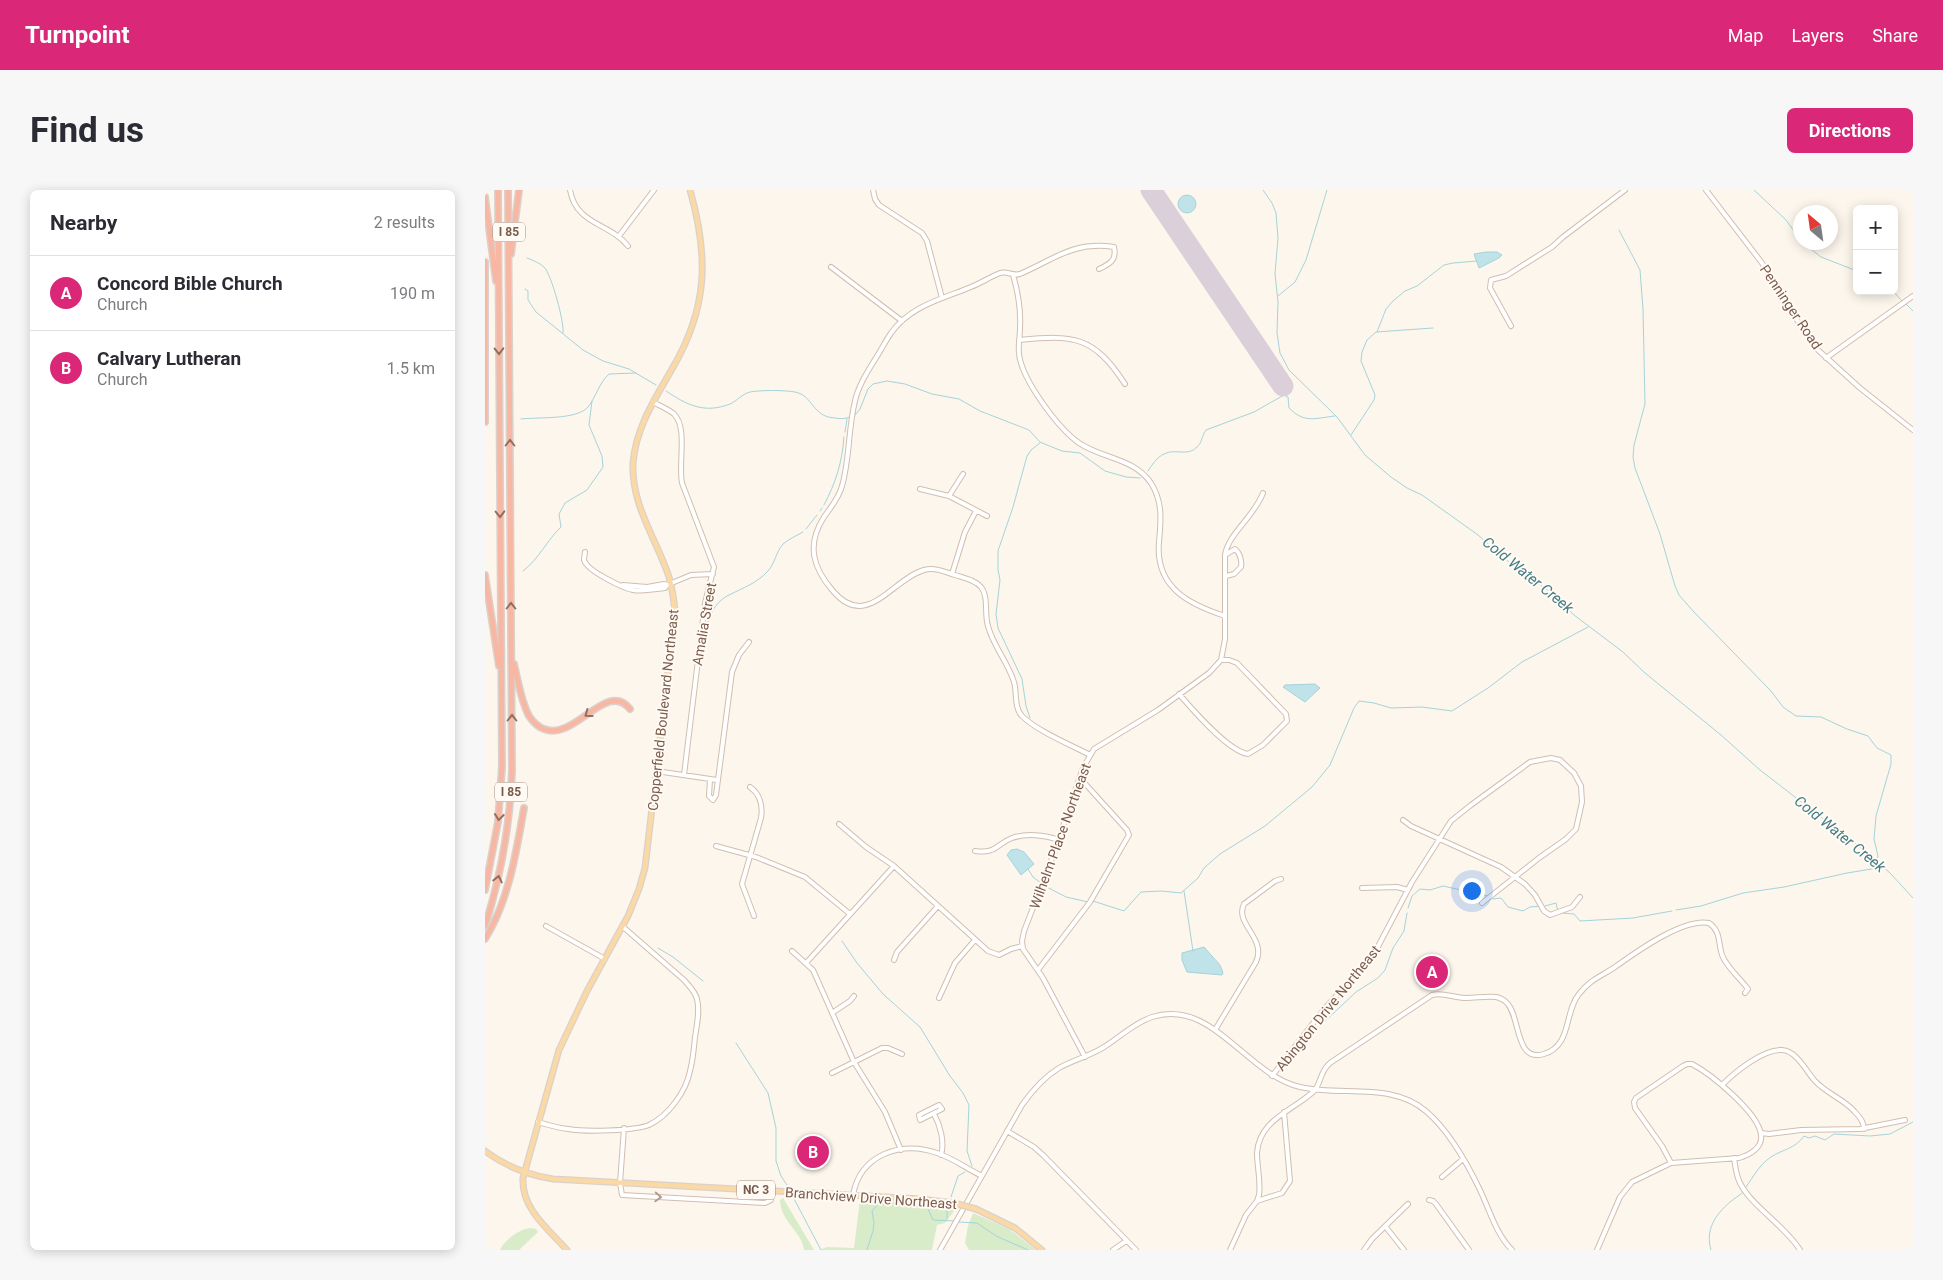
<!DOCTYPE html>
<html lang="en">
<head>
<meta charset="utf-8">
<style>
  :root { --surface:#fff; --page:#f7f7f7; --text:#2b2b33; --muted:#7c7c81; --line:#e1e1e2; --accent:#db2777 }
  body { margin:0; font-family:Roboto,sans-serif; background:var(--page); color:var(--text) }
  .controls { position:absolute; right:15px; top:15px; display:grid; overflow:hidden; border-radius:8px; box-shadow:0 2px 12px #0003 }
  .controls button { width:45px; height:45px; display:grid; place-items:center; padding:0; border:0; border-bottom:1px solid var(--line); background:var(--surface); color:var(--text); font:25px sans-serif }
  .compass { position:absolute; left:1308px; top:15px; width:45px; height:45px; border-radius:50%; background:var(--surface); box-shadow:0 2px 12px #0003; rotate:331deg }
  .you { position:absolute; left:986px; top:700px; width:18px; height:18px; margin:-12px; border:4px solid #fff; border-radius:50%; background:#1a73e8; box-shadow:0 0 0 8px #1a73e833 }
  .badge { display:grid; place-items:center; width:32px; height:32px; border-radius:50%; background:var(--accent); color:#fff; font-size:16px; font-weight:700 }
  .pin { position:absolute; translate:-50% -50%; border:2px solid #fff; box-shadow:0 1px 5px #0006 }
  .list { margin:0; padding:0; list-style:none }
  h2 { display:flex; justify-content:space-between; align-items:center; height:65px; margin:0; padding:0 20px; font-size:21px }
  h2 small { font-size:16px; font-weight:400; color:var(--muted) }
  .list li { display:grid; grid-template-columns:32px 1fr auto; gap:15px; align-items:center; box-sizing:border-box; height:75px; padding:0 20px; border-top:1px solid var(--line) }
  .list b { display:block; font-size:19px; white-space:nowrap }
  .list p { margin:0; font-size:16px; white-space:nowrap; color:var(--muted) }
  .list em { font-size:16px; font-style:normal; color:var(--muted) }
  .map { position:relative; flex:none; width:1428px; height:1060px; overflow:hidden; border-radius:8px }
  header { display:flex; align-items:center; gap:30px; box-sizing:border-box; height:70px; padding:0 25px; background:var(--accent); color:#fff }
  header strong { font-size:24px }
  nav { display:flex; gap:28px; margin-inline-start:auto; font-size:18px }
  .intro { display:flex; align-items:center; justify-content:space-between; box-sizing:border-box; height:120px; padding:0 30px }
  h1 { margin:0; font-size:35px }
  .button { padding:12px 22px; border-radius:8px; background:var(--accent); color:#fff; font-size:18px; font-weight:700 }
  main { display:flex; gap:30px; padding:0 30px }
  aside { flex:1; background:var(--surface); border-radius:8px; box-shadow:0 2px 12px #0003 }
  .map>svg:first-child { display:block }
</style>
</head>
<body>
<header>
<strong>Turnpoint</strong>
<nav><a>Map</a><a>Layers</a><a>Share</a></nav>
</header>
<div class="intro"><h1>Find us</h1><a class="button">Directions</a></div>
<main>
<aside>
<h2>Nearby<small>2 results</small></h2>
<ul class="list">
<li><span class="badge">A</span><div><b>Concord Bible Church</b><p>Church</p></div><em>190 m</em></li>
<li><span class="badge">B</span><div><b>Calvary Lutheran</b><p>Church</p></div><em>1.5 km</em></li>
</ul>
</aside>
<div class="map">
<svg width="1428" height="1060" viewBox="0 0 1428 1060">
  <rect width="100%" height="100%" fill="#fdf6ec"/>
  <!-- green -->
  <path fill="#d8ecc9" d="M 298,1008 L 329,1060 L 319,1060 C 317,1041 296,1033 295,1010 Z
    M 386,1009 L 472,1017 L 460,1033 L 452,1035 L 447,1060 L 334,1060 L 342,1057 L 369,1058 L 375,1010 Z
    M 488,1023 L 524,1039 L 551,1060 L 484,1060 L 480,1053 L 483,1036 Z
    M 45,1038 L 51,1039 L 53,1042 L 34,1060 L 15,1060 C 19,1050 35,1039 45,1038 Z"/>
  <!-- water -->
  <path fill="#bfe3e8" stroke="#a5d3da" d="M693 14a9 9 0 1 1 18 0a9 9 0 1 1-18 0Z
    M 1001,62 L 1012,62 L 1017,65 L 1014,68 L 994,78 L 989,64 Z
    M 830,494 L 835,498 L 820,512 L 798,497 L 800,495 Z
    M 532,659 L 539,662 L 549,674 L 536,685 L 522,665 L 526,660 Z
    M 719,757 L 735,775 L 738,783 L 737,785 L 702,782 L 697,770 L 697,763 Z"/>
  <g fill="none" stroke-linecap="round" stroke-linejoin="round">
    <!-- stream -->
    <path stroke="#a5d3da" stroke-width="1" d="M 778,0 L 787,13 L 791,23 L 793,48 L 790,84 L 793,112 L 792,143 L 795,163 L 804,180 L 852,227 L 880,265 L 906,287 L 922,298 L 937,305 L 993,345 L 1033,380 L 1060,398 L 1089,425 L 1138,462 L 1160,483 L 1236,545 L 1275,580 L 1385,665 L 1405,683 L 1428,708
      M 1269,0 L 1301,30 L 1316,51
      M 1134,40 L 1155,80 L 1158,119 L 1160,214 L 1149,255 L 1148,267 L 1150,278 L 1175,344 L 1190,396 L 1194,405 L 1208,421 L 1286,501 L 1298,517 L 1311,526 L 1336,527 L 1362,539 L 1383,546 L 1392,558 L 1406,565 L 1406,574 L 1391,626 L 1389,649 L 1393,666 L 1392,670
      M 1317,52 L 1336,67 L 1372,81
      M 42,68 C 47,70 55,73 59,77 C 66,83 80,134 78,143
      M 40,99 L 43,101 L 43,110 L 51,122 L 98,160 L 118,171 L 144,179 L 171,195
      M 1408,101 L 1417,111
      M 793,106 L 810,92 L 821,70 L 842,0
      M 1421,114 L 1428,121
      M 892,142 L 901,119 L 908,111 L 920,101 L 932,96 L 959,75 L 968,73 L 992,71
      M 181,201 C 202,215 219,224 245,214 C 252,211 257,204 265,202 C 275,200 300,200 310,202 C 328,205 327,227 350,228 C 355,229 360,229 365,227
      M 370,225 L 375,219 L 383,199 L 388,194 L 402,191 L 420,194 L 447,204 L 474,209 L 495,221 L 544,240 L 555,252 L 562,255 L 577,261 L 595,263 L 620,281 L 641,287 L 655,288
      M 36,229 C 53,227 92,230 103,217 C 111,207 114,193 124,184 L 151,183
      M 360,242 L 362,229
      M 866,245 L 889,210 L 890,205 L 876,171 L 877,162 L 882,150 L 891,142 L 948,138
      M 663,281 C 667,275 672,267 679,264 C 690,258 703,267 712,257 C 717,253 717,245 721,240 L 769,222 L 799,205 L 803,207 L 804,218 C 820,234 830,228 850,226
      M 339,315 C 351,292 357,273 359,247
      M 335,321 L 337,318
      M 321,339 L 332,325
      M 38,381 C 54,369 62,350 76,337 L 74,324 L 80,313 L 102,300 L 118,277 L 117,266 L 104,235 L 107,211
      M 217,470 C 218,448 221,416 244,405 C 258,398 272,393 283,381 C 290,373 291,362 298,354 C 304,349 311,346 318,342
      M 545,528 L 541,516 L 537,489 L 513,438 L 511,424 L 515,390 L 513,380 L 513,361 L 528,317 L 542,266 L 546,260 L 555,253
      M 543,679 L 548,687 L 556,693
      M 560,696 L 581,707 L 603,712
      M 699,701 L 708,761
      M 1008,709 L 1016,708 L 1023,717 L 1038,721 L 1045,717 L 1056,716
      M 608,711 L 639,721 L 656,702 L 676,701 L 696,703 L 713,688 L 719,678 L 735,664 L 780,636 L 827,597 L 845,575 L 869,518 L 874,511 L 889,513 L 906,518 L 937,517 L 967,521 L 1003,498 L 1037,472 L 1103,437
      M 1060,716 L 1071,713 L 1072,718 L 1074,720
      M 923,718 L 927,706 L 935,699 L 945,700 L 958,696 L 1003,706
      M 1191,720 L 1216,716 L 1258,703 L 1299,697 L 1362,683 L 1399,677
      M 1077,723 L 1089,724 L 1095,731 L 1148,728 L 1187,721
      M 357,751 L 372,773 L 398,804 L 435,837 L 465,886 L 478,903 L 484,915 L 482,961 L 487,976
      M 173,758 L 188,767 L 218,791
      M 838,833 L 871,802 L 893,788 L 900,780 L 908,758 L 919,741 L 922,723
      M 251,853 L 283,903 L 291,938 L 291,971 L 296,986 L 302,995
      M 1261,997 C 1269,986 1274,975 1286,967 C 1298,959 1310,959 1319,946 L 1324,948 L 1330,946 L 1340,950 L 1349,944 L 1385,946 L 1405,944 L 1428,932
      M 307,1005 L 336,1060
      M 466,1007 L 473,986 L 480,982
      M 462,1029 L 462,1015
      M 473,1032 L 492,1033 L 511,1046 L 543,1060
      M 382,1060 L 388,1041 L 389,1033 L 387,1021 L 392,1015 L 406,1013 L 442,1017 L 448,1030 L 470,1031
      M 1226,1060 C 1220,1040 1230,1025 1245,1012 C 1250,1008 1254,1006 1258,1002"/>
    <!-- runway -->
    <path stroke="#dbcfda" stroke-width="21" d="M 666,0 L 798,196"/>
    <defs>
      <path id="minor" d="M 85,0 C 91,35 125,33 143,56
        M 388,0 L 390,9 L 394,15 L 437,43 L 442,51 L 457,108
        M 1221,0 L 1277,73 L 1320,143 L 1333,160 L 1375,198 L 1428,240
        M 134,46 L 169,0
        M 346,77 L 417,131
        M 528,85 C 533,102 536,120 535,138 C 535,146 533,155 534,164 C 537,190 573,238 594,253 C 618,269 649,268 666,293 C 678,312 676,330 674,352 C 670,397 703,414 740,426
        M 1026,136 L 1005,98 L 1006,90 L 1021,86 L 1067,57 L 1078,47 L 1140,0
        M 534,150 C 588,145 608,145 640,194
        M 1341,168 L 1428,106
        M 168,212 C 175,216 183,219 189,224 C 203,238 193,273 197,293 L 229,377 L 220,413 L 199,585
        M 435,299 L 464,306 L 502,326
        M 464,306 L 478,284
        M 100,362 C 100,364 99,367 99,370 C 102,381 138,398 148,400 C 159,402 170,399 180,398 L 182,395
        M 740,365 C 743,344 769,327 778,303
        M 467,384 L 480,342 L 491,321
        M 138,395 L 162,397 L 179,394 L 182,395 L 206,385 L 228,384
        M 694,504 C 708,520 743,561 763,564 L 778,555 L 802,531 L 801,524 L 752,473 L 744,470 L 736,470
        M 605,565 C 586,555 552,541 537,526 C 529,518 532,502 529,492 C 523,472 508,456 503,436 C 499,424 504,407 496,397 C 490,390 479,388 470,385 C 460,382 450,377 439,380 C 407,389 382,441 348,401 C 328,378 321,355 339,327 C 346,317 354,308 357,296 C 365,268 363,239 370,211 C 373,197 381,184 389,171 C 395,162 400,152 406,143 C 425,116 457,109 486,97 C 496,93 505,87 515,83 C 522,81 528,86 535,84 C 570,69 588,51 629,57 C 632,70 625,74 614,79
        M 171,581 L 232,590
        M 225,589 L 224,606 L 228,610 L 231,605 L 247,482 L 254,465 L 264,452
        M 265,597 C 275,604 278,616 276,628 L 257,694 L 269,726
        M 918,630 L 926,636 L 1016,677 L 1040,694 L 1050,705 L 1059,721 L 1065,725 L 1087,717 L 1095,707
        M 354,634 L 381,657 L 409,676 L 503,761 L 514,765 L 526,759 L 537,756
        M 231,656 L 271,667 L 320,687 L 365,724
        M 490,661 C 512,664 511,654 527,648 C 541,643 560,645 574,650
        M 877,698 L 912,697 L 923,700
        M 61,736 L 120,769
        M 307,761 L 328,780 L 369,872 L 400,922 L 416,960
        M 409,770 L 412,762 L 453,716
        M 321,773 L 409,676
        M 553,780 L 605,712 L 644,645 L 642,640 L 595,588
        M 454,808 L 470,773 L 490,750
        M 347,823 L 365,811 L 369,806
        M 730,840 L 771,772 C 782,748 749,734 759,714 L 790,691 L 796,689
        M 600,867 L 558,788 L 538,759 L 537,751 L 539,741 L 565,674 L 598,578 L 609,559 L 673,520 L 724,483 L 736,470 L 740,449 L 740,365 L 750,359 C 755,363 757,371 756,377 L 749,384 L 741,386
        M 347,883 L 397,858 L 403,858 L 417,864
        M 787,886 L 840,818 L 888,766 L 927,692 L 966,631 L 986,615 L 1045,572 L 1066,568 L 1075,570 L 1089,583 L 1096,596 L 1097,612 L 1091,639 L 1081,649 L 1054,668 L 997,713
        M 1237,895 C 1250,882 1278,859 1297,860 C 1312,861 1321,881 1330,891 C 1342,904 1359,909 1370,922 C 1375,927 1379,932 1379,939
        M 454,915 L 457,919 L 435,930 L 434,925 Z
        M 449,924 C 455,935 460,952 456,965
        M 53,932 C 63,935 73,938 83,939 C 100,942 149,941 164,935 C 183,926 201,902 205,881 C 208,870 209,858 210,847 C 212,835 215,821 212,809 C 210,801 204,796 199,790 L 137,736
        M 139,938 L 135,993 L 137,1005 L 280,1013 L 286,1010 L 286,1002
        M 522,941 L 549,957 L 559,966 L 651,1060
        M 1276,943 L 1284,944 L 1316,940 L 1375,939 L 1420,930
        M 1249,968 C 1250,975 1251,982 1253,988 C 1261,1013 1300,1035 1315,1060
        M 957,987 L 978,969
        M 368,1005 C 375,965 416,950 452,963 C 468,968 482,979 497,986
        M 944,1010 L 948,1011 L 951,1014 L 984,1060
        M 772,1011 L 797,1003 L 805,991 L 799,922
        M 900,1036 L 919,1060
        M 455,1060 L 537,915 C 547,901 559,887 574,878 C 588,870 605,866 619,857 C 635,847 649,833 667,827 C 728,808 760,884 815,897 C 857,907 907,891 942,922 C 965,942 982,973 995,1000 C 1005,1021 1011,1044 1027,1060
        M 628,1060 L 641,1051
        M 745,1060 L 761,1025 L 772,1011 L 774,1005 C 776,991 772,977 772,963 C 774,930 807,921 828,902 C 836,896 834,882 845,873 L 947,805 C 958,802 969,808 981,808 C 991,808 1001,806 1011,807 C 1015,808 1018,809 1021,812 C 1036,825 1029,873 1059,864 C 1087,856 1079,822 1094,804 C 1106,789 1115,787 1130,777 C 1151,762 1198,728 1224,733 C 1236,741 1233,753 1237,765 C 1242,778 1255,788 1263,799 L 1260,803
        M 879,1060 L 887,1049 L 923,1014
        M 1112,1060 L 1135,1007 L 1147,992 L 1186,973 L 1254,968 C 1264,965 1278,958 1276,945 C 1274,923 1226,884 1207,874 L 1202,874 L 1198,876 L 1151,908 L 1149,912 L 1150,918 L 1177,956 L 1186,973"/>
      <path id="major" d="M 0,961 C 20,976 43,985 68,989 L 436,1009 L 469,1013
        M 491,1019 L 530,1038 L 557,1060
        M 82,1060 C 63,1039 36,1018 38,988 L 74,860 L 102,801 L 143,726 L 154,699 L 160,678 L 190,421 C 189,410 187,398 184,387 C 171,348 146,315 148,273 C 151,237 170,209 187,179 C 223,118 224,67 205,0"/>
      <path id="highway" d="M 0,7 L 11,91
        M 26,64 L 34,0
        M 0,72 L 0,232
        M 0,385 L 14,476
        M 29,474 C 33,491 36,511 44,526 C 48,532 53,537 59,539 C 89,552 122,489 145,519
        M 0,700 L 13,632 L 17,577 L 13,0
        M 0,736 C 16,686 25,634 27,581 L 23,0
        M 0,749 C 24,710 31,663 39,618"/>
    </defs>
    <!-- minor casing -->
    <use href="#minor" stroke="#d1beb0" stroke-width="6"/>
    <!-- major casing -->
    <use href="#major" stroke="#dad1cd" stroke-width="7"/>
    <!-- highway casing -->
    <use href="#highway" stroke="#dad1cd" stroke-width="8"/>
    <!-- minor -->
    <use href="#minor" stroke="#fff" stroke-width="4"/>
    <!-- major -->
    <use href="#major" stroke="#fbd9a5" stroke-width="4.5"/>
    <!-- highway -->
    <use href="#highway" stroke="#f7b7a3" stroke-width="5"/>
    <defs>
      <path id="major-bridge" d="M 469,1013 L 491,1019"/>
    </defs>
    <!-- major-bridge casing -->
    <use href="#major-bridge" stroke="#dad1cd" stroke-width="7" stroke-linecap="butt"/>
    <!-- major-bridge -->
    <use href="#major-bridge" stroke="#fbd9a5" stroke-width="4.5"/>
  </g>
  <!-- one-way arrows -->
  <defs><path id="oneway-chevron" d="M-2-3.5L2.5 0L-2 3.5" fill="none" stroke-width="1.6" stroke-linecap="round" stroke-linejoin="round" transform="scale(1.25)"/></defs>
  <g stroke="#936e5e">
    <use href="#oneway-chevron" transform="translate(14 161) rotate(89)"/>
    <use href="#oneway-chevron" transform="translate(25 253) rotate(-90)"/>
    <use href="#oneway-chevron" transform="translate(15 324) rotate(89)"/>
    <use href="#oneway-chevron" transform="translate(26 416) rotate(-90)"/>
    <use href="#oneway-chevron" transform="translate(103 524) rotate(144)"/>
    <use href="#oneway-chevron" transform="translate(27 528) rotate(-90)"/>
    <use href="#oneway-chevron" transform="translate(14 627) rotate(97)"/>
    <use href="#oneway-chevron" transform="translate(13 689) rotate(-77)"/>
  </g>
  <use stroke="#af9d94" href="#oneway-chevron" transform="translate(173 1007) rotate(3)"/>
  <g text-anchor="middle" stroke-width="4" stroke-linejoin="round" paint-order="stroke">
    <!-- shield labels -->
    <g fill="#fffaf3" stroke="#a28b7f" stroke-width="1">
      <rect x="8" y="32.5" width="32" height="19" rx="4"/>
      <rect x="10" y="592.5" width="32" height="19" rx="4"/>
      <rect x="252" y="990.5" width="38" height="19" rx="4"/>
    </g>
    <g font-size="12" font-weight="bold" fill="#7a5c4d">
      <text x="24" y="46">I 85</text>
      <text x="26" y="606">I 85</text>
      <text x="271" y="1004">NC 3</text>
    </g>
    <!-- street labels -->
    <g font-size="14" fill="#7a5c4d" stroke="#fffaf3">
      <text transform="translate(1306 117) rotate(56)" y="5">Penninger Road</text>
      <text transform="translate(219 434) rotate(-80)" y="5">Amalia Street</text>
      <text transform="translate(178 520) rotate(-84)" y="5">Copperfield Boulevard Northeast</text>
      <text transform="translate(575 646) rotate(-70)" y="5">Wilhelm Place Northeast</text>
      <text transform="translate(843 818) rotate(-51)" y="5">Abington Drive Northeast</text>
      <text transform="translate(386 1008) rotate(4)" y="5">Branchview Drive Northeast</text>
    </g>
    <!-- water labels -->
    <g font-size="15" font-style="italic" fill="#437c86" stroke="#fffaf3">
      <text transform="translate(1043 385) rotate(39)" y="5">Cold Water Creek</text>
      <text transform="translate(1355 644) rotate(39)" y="5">Cold Water Creek</text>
    </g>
  </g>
</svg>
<div class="controls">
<button>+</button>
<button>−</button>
</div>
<svg class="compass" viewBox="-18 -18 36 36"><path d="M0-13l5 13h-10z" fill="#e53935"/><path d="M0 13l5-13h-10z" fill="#7c7c81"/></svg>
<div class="you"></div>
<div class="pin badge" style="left:947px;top:782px">A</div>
<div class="pin badge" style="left:328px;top:962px">B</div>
</div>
</main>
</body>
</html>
